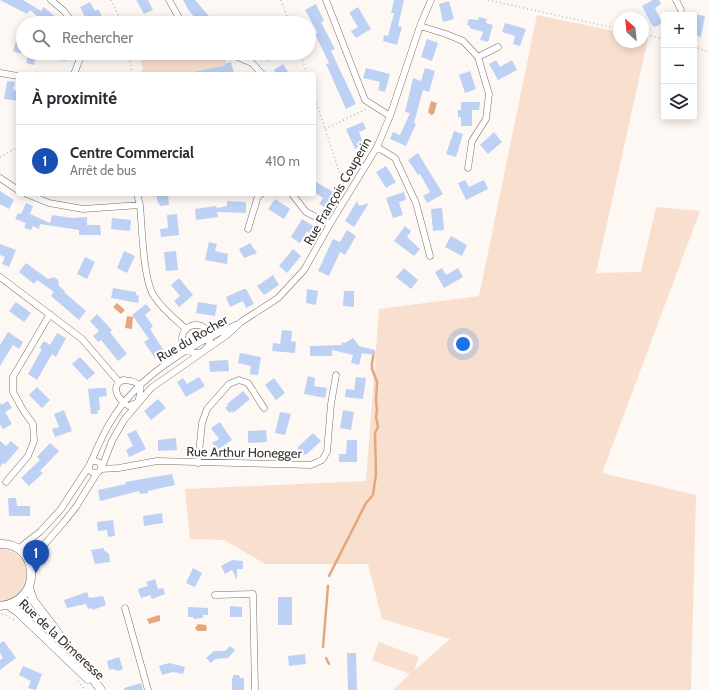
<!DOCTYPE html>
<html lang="fr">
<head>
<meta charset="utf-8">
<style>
  :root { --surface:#fff; --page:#f7f7f7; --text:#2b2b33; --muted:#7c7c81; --line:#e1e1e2; --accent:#1a73e8 }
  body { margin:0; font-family:Cabin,sans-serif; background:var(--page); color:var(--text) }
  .controls { position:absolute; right:12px; top:12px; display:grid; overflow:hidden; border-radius:4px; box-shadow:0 2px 10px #0003 }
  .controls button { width:36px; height:36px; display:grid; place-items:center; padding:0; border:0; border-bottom:1px solid var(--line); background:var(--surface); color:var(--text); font:20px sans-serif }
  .compass { position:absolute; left:613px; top:12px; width:36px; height:36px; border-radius:50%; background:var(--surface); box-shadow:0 2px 10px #0003; rotate:333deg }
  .you { position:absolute; left:463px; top:344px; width:14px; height:14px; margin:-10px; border:3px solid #fff; border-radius:50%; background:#1a73e8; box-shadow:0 0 0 6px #1a73e833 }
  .badge { display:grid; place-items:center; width:26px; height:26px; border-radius:50%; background:var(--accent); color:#fff; font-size:13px; font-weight:700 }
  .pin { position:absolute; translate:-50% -33px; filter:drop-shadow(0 1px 2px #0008) }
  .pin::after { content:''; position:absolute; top:21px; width:14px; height:12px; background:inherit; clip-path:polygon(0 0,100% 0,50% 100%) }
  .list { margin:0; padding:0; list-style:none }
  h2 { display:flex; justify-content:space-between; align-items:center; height:52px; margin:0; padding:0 16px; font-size:17px }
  h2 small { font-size:13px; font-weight:400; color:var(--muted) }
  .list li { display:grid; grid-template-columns:26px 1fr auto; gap:12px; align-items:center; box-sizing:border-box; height:72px; padding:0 16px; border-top:1px solid var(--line) }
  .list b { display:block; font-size:15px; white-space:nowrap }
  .list p { margin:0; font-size:13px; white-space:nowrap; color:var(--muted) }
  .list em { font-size:13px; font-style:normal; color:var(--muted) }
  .icon { flex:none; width:22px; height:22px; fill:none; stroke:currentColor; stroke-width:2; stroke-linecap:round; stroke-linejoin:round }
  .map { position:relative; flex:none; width:709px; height:690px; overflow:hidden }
  .search { position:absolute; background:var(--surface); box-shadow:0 2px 10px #0003; left:16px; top:16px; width:300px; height:44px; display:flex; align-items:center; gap:10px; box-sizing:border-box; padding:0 14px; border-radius:22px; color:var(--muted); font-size:15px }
  .panel { position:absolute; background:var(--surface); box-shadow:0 2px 10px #0003; left:16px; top:72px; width:300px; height:124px; border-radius:4px }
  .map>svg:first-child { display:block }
</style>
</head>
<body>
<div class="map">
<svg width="709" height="690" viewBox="0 0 709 690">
  <rect width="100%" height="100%" fill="#fef8f4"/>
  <!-- green -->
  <path fill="#f9dfce" d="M 537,15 L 619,32 L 619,42 L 643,42 L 643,37 L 648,38 L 596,273 L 641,272 L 656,207 L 700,211 L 602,473 L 696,495 L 691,690 L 393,690 L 410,674 L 372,660 L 379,642 L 419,657 L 414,671 L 450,639 L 382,619 L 368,564 L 265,564 L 224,540 L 190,539 L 185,489 L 366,481 L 379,309 L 479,296 Z
    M 139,53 L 217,53 L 224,56 L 230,74 L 139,74 L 143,69 Z
    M 0,548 C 38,554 33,601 0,601 Z"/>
  <!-- water -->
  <path fill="#e3a77e" d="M 431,101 L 437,103 L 434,114 L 431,115 L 428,112 Z
    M 117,303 L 125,310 L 121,314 L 113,307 Z
    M 127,316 L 133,317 L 132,329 L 125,328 Z
    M 159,615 L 160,616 L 160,621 L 149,624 L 147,619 Z
    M 198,624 L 206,625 L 207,630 L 205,631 L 197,631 L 195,628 Z"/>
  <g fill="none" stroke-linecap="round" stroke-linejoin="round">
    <!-- stream -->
    <path stroke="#e3a77e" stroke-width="2.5" d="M 329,576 L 366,503 L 373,495 L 376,474 L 375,433 L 378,427 L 376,417 L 377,410 L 376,401 L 377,382 L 372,369 L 372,363 L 374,352
      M 323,647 L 328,586
      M 326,658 L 329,664"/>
  </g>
  <!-- building -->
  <path fill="#bdd1f4" d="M 0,0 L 23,0 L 41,11 L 44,7 L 58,19 L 55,23 L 45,23 L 30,10 L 27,14 Z
    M 136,0 L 148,0 L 153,10 L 144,14 Z
    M 183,0 L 195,0 L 215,23 L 200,23 L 189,11 Z
    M 394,0 L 404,0 L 398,26 L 402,27 L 397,45 L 383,41 L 384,35 L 388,36 L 394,13 L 391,13 Z
    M 653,0 L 659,0 L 661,4 L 655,8 L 662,23 L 655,27 L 652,25 L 642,6 Z
    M 449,1 L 454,19 L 443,22 L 439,4 Z
    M 90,2 L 95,11 L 98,9 L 102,16 L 98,17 L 101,23 L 88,23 L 80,7 Z
    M 316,4 L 324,21 L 321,22 L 335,49 L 331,51 L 356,104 L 346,109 L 326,64 L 329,63 L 315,34 L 318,33 L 305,10 Z
    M 358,7 L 371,29 L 356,38 L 351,31 L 358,27 L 350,14 L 350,12 Z
    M 695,14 L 705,16 L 701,37 L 694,35 Z
    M 479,17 L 487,19 L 486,23 L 493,25 L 488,42 L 480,40 L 483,32 L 470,28 L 470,26 L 467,25 L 469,19 L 478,20 Z
    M 505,23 L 526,29 L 520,46 L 513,44 L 515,36 L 502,32 Z
    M 427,39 L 438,43 L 432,61 L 421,57 Z
    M 16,41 L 23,43 L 23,54 L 13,51 Z
    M 29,53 L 37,53 L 34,65 L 26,63 Z
    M 56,53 L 67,53 L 66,61 L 54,59 Z
    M 262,53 L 272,53 L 268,61 L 260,58 Z
    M 496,60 L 500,67 L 512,60 L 517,70 L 498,80 L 489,64 Z
    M 231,62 L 234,73 L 197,74 L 197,71 L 225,66 L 225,64 Z
    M 283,64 L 289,74 L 276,74 L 274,70 Z
    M 366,68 L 390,74 L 385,92 L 378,90 L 380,82 L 363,78 Z
    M 425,68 L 435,71 L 429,92 L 423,90 L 414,123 L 416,124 L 406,146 L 390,139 L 393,132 L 400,135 L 410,113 L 405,112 L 413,78 L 421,81 Z
    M 470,71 L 476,89 L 465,93 L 459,75 Z
    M 7,81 L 15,82 L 13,90 L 18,91 L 18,101 L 4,99 Z
    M 461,102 L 480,102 L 479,110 L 472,110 L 472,126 L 461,126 L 461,117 L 458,117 L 458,110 L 461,110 Z
    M 363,122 L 366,129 L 359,132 L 364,145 L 355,149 L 346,129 Z
    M 454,131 L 463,134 L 456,157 L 446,154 Z
    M 494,132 L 502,142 L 488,154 L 480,145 Z
    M 418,153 L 443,194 L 427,203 L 423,196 L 430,192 L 420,174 L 418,175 L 408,160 Z
    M 386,166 L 396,182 L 386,188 L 376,172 Z
    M 465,180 L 469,187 L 484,180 L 488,189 L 466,200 L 458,183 Z
    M 316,182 L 335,193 L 326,208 L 319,204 L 323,198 L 314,192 L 314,186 Z
    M 0,191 L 14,200 L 9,209 L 0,204 Z
    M 404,192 L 406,200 L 399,202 L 403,215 L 393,218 L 386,198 Z
    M 156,194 L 168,194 L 169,205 L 160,206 L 159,203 L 158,204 Z
    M 275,199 L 290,209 L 284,219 L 268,209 Z
    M 227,201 L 246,202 L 246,213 L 217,212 L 218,217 L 196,220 L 195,209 L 216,206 L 217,208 L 227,206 Z
    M 357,201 L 359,206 L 369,203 L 354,227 L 345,221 Z
    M 26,203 L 33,206 L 30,214 L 50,223 L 52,215 L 73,218 L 87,217 L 87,225 L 100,225 L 101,235 L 79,235 L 79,230 L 40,224 L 39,229 L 33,226 L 31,230 L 27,229 L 24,227 L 26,223 L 15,219 L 18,213 L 21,214 Z
    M 442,208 L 444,230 L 433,231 L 431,209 Z
    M 177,214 L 179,235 L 161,237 L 160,229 L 168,228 L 167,215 Z
    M 112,218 L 131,220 L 130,231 L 111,229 Z
    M 302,219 L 318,229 L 313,235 L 307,231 L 300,243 L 291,237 Z
    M 405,226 L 411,231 L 407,237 L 420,249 L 414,256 L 394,241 Z
    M 347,230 L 356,236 L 345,255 L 340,252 L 329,276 L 318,271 L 333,239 L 340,242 Z
    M 451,236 L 467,245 L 462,256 L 445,247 Z
    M 209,242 L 217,244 L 215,251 L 228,254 L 227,264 L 205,260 Z
    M 250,243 L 257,253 L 244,258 L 239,249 Z
    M 0,244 L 16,250 L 9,267 L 2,264 L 5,257 L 0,255 Z
    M 293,249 L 301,256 L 287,273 L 279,266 Z
    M 124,251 L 135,256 L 127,273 L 117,268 Z
    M 176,251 L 178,270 L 166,271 L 164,252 Z
    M 85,257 L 95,262 L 87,279 L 77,274 Z
    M 26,263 L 48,279 L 54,277 L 58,280 L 59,286 L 65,291 L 64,292 L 86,311 L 79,320 L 51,296 L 54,292 L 37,280 L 34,284 L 19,272 Z
    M 404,268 L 418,280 L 411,289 L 396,277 Z
    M 442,268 L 446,275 L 458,268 L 463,277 L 444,288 L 435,272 Z
    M 273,275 L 279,285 L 264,295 L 257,286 Z
    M 179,278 L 193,295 L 179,307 L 174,301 L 180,296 L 171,285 Z
    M 113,288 L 136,292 L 136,295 L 139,296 L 138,303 L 111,298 Z
    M 244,289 L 246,289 L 254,304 L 246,308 L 243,301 L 230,307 L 226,297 Z
    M 307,289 L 318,291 L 316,305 L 306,303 Z
    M 344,291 L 354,291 L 354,307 L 343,306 Z
    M 16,302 L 31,313 L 24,322 L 9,311 Z
    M 198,302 L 217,305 L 215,316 L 196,313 Z
    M 146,304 L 151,310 L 145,315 L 153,326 L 150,329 L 164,351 L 155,358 L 144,342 L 149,339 L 132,315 Z
    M 97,314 L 112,330 L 110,332 L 127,354 L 118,361 L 101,340 L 98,342 L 93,336 L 99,331 L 90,321 Z
    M 282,330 L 292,331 L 291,341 L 296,342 L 295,353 L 272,351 L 273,343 L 280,344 Z
    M 8,332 L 23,342 L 19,349 L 13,345 L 0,366 L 0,345 Z
    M 57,333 L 66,338 L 56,357 L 52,354 L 37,380 L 28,374 L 42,349 L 39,348 L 44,341 L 50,345 Z
    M 353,338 L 359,346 L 375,350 L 374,355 L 362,353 L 359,365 L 351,363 L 353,355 L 332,350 L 332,356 L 310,356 L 310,346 L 342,345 L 342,342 L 345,343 Z
    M 240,353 L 261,357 L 258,375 L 250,374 L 251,366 L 238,363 Z
    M 80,357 L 95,373 L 87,380 L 72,364 Z
    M 228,360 L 229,371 L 210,372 L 209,361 Z
    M 308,376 L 315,378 L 314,386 L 327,388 L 325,398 L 304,394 Z
    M 199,377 L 205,386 L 186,397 L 177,382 L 183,378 L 187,384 Z
    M 356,377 L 366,378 L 363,399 L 345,397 L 346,389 L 354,390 Z
    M 274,378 L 285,393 L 276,400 L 265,385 Z
    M 37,387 L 50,400 L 42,408 L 29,395 Z
    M 101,388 L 106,388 L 107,396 L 99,397 L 100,410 L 97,411 L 98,414 L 91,414 L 88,389 Z
    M 243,391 L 250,399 L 233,413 L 232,411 L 230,413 L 225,408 L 228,406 L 227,404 Z
    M 158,399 L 166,408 L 151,420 L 144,411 Z
    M 8,401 L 12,408 L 5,412 L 12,424 L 3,429 L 0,424 L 0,402 L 1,405 Z
    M 64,410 L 72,431 L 55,437 L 52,429 L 59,427 L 54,414 Z
    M 343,410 L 354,412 L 351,430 L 340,428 Z
    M 280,412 L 291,414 L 285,435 L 275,433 Z
    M 220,422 L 232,440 L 217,450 L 212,443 L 219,439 L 211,428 Z
    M 136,430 L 146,449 L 129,457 L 126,450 L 133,446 L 127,434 Z
    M 266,430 L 267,442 L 248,443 L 248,431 Z
    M 313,433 L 321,441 L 307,454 L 304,455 L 297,448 Z
    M 176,438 L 177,450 L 158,451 L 158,440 Z
    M 347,440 L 357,440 L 357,462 L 339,462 L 339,454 L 346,454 Z
    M 0,441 L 6,446 L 11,441 L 19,448 L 5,464 L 3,463 L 0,467 Z
    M 50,443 L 59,451 L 40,471 L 43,473 L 29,486 L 21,478 L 40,460 L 37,457 Z
    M 172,474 L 175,485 L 148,491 L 148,493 L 140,494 L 139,491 L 100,501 L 98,490 L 126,484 L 125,482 Z
    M 8,498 L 16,498 L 17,506 L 30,506 L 30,516 L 9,516 Z
    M 162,513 L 163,523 L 144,526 L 143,516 Z
    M 113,520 L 115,536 L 108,537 L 107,530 L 98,531 L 97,522 Z
    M 104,548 L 104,550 L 109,554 L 110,562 L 95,564 L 91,550 Z
    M 232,560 L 243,561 L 243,569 L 237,569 L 237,580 L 232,570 L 225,574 L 221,566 Z
    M 193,568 L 202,573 L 195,587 L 186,583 Z
    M 155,579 L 158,589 L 163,588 L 165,594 L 152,599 L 150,595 L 141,598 L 138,589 L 148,586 L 146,582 Z
    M 87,592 L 89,598 L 103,596 L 106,605 L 93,610 L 92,608 L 88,609 L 86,604 L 67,608 L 64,600 Z
    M 278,597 L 292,597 L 292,625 L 278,625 Z
    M 230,606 L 242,607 L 242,617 L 230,617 Z
    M 188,607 L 208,608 L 208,615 L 203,615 L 203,618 L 194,619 L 193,617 L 188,617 Z
    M 4,641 L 16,658 L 0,670 L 0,660 L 3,658 L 0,653 L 0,643 Z
    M 230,646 L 235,650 L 228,658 L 215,659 L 211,663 L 206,658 L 214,651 L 225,651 Z
    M 347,653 L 356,653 L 357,690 L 348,690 Z
    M 305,654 L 306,664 L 289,666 L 288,656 Z
    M 119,657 L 123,669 L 118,671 L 112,669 L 109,670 L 107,661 Z
    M 169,663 L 185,667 L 183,674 L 173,672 L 162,675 L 159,666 Z
    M 23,666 L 42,674 L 36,690 L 28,688 L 31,681 L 19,675 Z
    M 233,675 L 239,675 L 240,678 L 244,678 L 244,690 L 232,690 L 232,678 L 233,678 Z
    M 141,683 L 143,690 L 124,690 L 124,688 Z"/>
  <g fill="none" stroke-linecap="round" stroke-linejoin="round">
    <defs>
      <path id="minor" d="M 51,0 L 64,11 L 73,23
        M 169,0 L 182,23
        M 326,0 L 365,100 L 390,116
        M 676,0 L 681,10
        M 420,26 L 446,34 L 463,41 L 478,57 L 489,94 L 486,119 L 472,141 L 468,168
        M 228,53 L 252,63 L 262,74
        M 478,57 L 498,47
        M 0,73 L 18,76
        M 74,74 L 79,61 L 79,53
        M 377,147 L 395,158 L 416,203 L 430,256
        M 0,178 L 18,190
        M 27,194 L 49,203 L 83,209 L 140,205
        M 137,194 L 140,205 C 142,226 143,280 154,296 C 162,309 175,319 186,329
        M 292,194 L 306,212 L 330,224
        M 248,229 L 258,196 L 261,194
        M 0,277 L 82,339 L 119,382
        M182 339a14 14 0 1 1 28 0a14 14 0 1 1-28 0Z
        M 123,380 C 141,381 143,386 138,402 L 129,406 C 119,401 109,386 123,380 Z
        M89 467a6 6 0 1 1 12 0a6 6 0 1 1-12 0Z
        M 91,462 C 97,448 103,434 111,421 C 137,377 191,344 236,325
        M 198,463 L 202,423 L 207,409 L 229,384 L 239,380 L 248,383 L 264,408
        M 102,467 L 112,441 L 124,420 L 151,388 L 227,335 L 241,322 L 278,298 L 304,270 L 330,224 L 377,147 L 390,116 L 420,26 L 431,0
        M 101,469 L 119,468 L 157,461 L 311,465 L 322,460 L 327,452 L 331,404 L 336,375
        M 6,482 L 28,456 L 34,441 L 33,424 L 23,410 L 13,392 L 13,377 L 50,314
        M 18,549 L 41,531 L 61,509 L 89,466
        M 29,562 L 64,522 L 76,507 L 97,473
        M 215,595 L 253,594 L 255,690
        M 125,608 L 148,690"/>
      <path id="tertiary" d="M 0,544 C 38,542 45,601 0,606
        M 29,588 L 33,600 L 101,690
        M 8,605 L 18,612 L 88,679"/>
    </defs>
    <!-- minor casing -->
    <use href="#minor" stroke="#7c7067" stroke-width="7"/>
    <!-- tertiary casing -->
    <use href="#tertiary" stroke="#7c7067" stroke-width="9"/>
    <!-- path -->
    <path stroke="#c1bbb7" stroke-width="1.5" stroke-dasharray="1 3" stroke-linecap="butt" d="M 111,0 L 122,23
      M 281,0 L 289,23
      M 488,0 L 619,29
      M 155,23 L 172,17
      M 643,34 L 664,39
      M 694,47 L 709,52
      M 129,53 L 132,74
      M 300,53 L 307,74
      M 314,96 L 343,183 L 346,186
      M 325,129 L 366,109
      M 0,157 L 18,147
      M 2,614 L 15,620
      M 78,681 L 85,690"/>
    <!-- minor -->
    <use href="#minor" stroke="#fff" stroke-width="6"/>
    <!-- tertiary -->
    <use href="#tertiary" stroke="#fff" stroke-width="8"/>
  </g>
  <g text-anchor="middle" stroke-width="4" stroke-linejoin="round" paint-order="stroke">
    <!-- street labels -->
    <g font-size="13" fill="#38332f" stroke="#fff">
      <text transform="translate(337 191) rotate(-60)" y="5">Rue François Couperin</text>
      <text transform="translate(192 338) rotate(-30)" y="5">Rue du Rocher</text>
      <text transform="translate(244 452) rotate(1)" y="5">Rue Arthur Honegger</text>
      <text transform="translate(62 639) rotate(43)" y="5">Rue de la Dimeresse</text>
    </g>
  </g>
</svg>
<div class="controls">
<button>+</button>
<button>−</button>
<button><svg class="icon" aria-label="layers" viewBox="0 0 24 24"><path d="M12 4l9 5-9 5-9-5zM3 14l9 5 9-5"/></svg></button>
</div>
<svg class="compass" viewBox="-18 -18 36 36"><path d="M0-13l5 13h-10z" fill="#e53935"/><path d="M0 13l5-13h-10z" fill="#7c7c81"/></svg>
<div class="you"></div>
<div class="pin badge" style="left:36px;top:573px;background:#1a4fb4">1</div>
<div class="search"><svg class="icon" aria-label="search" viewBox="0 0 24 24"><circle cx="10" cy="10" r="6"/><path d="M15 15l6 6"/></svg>Rechercher</div>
<section class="panel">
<h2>À proximité<small></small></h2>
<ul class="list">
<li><span class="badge" style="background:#1a4fb4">1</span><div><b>Centre Commercial</b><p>Arrêt de bus</p></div><em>410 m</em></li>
</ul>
</section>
</div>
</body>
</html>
